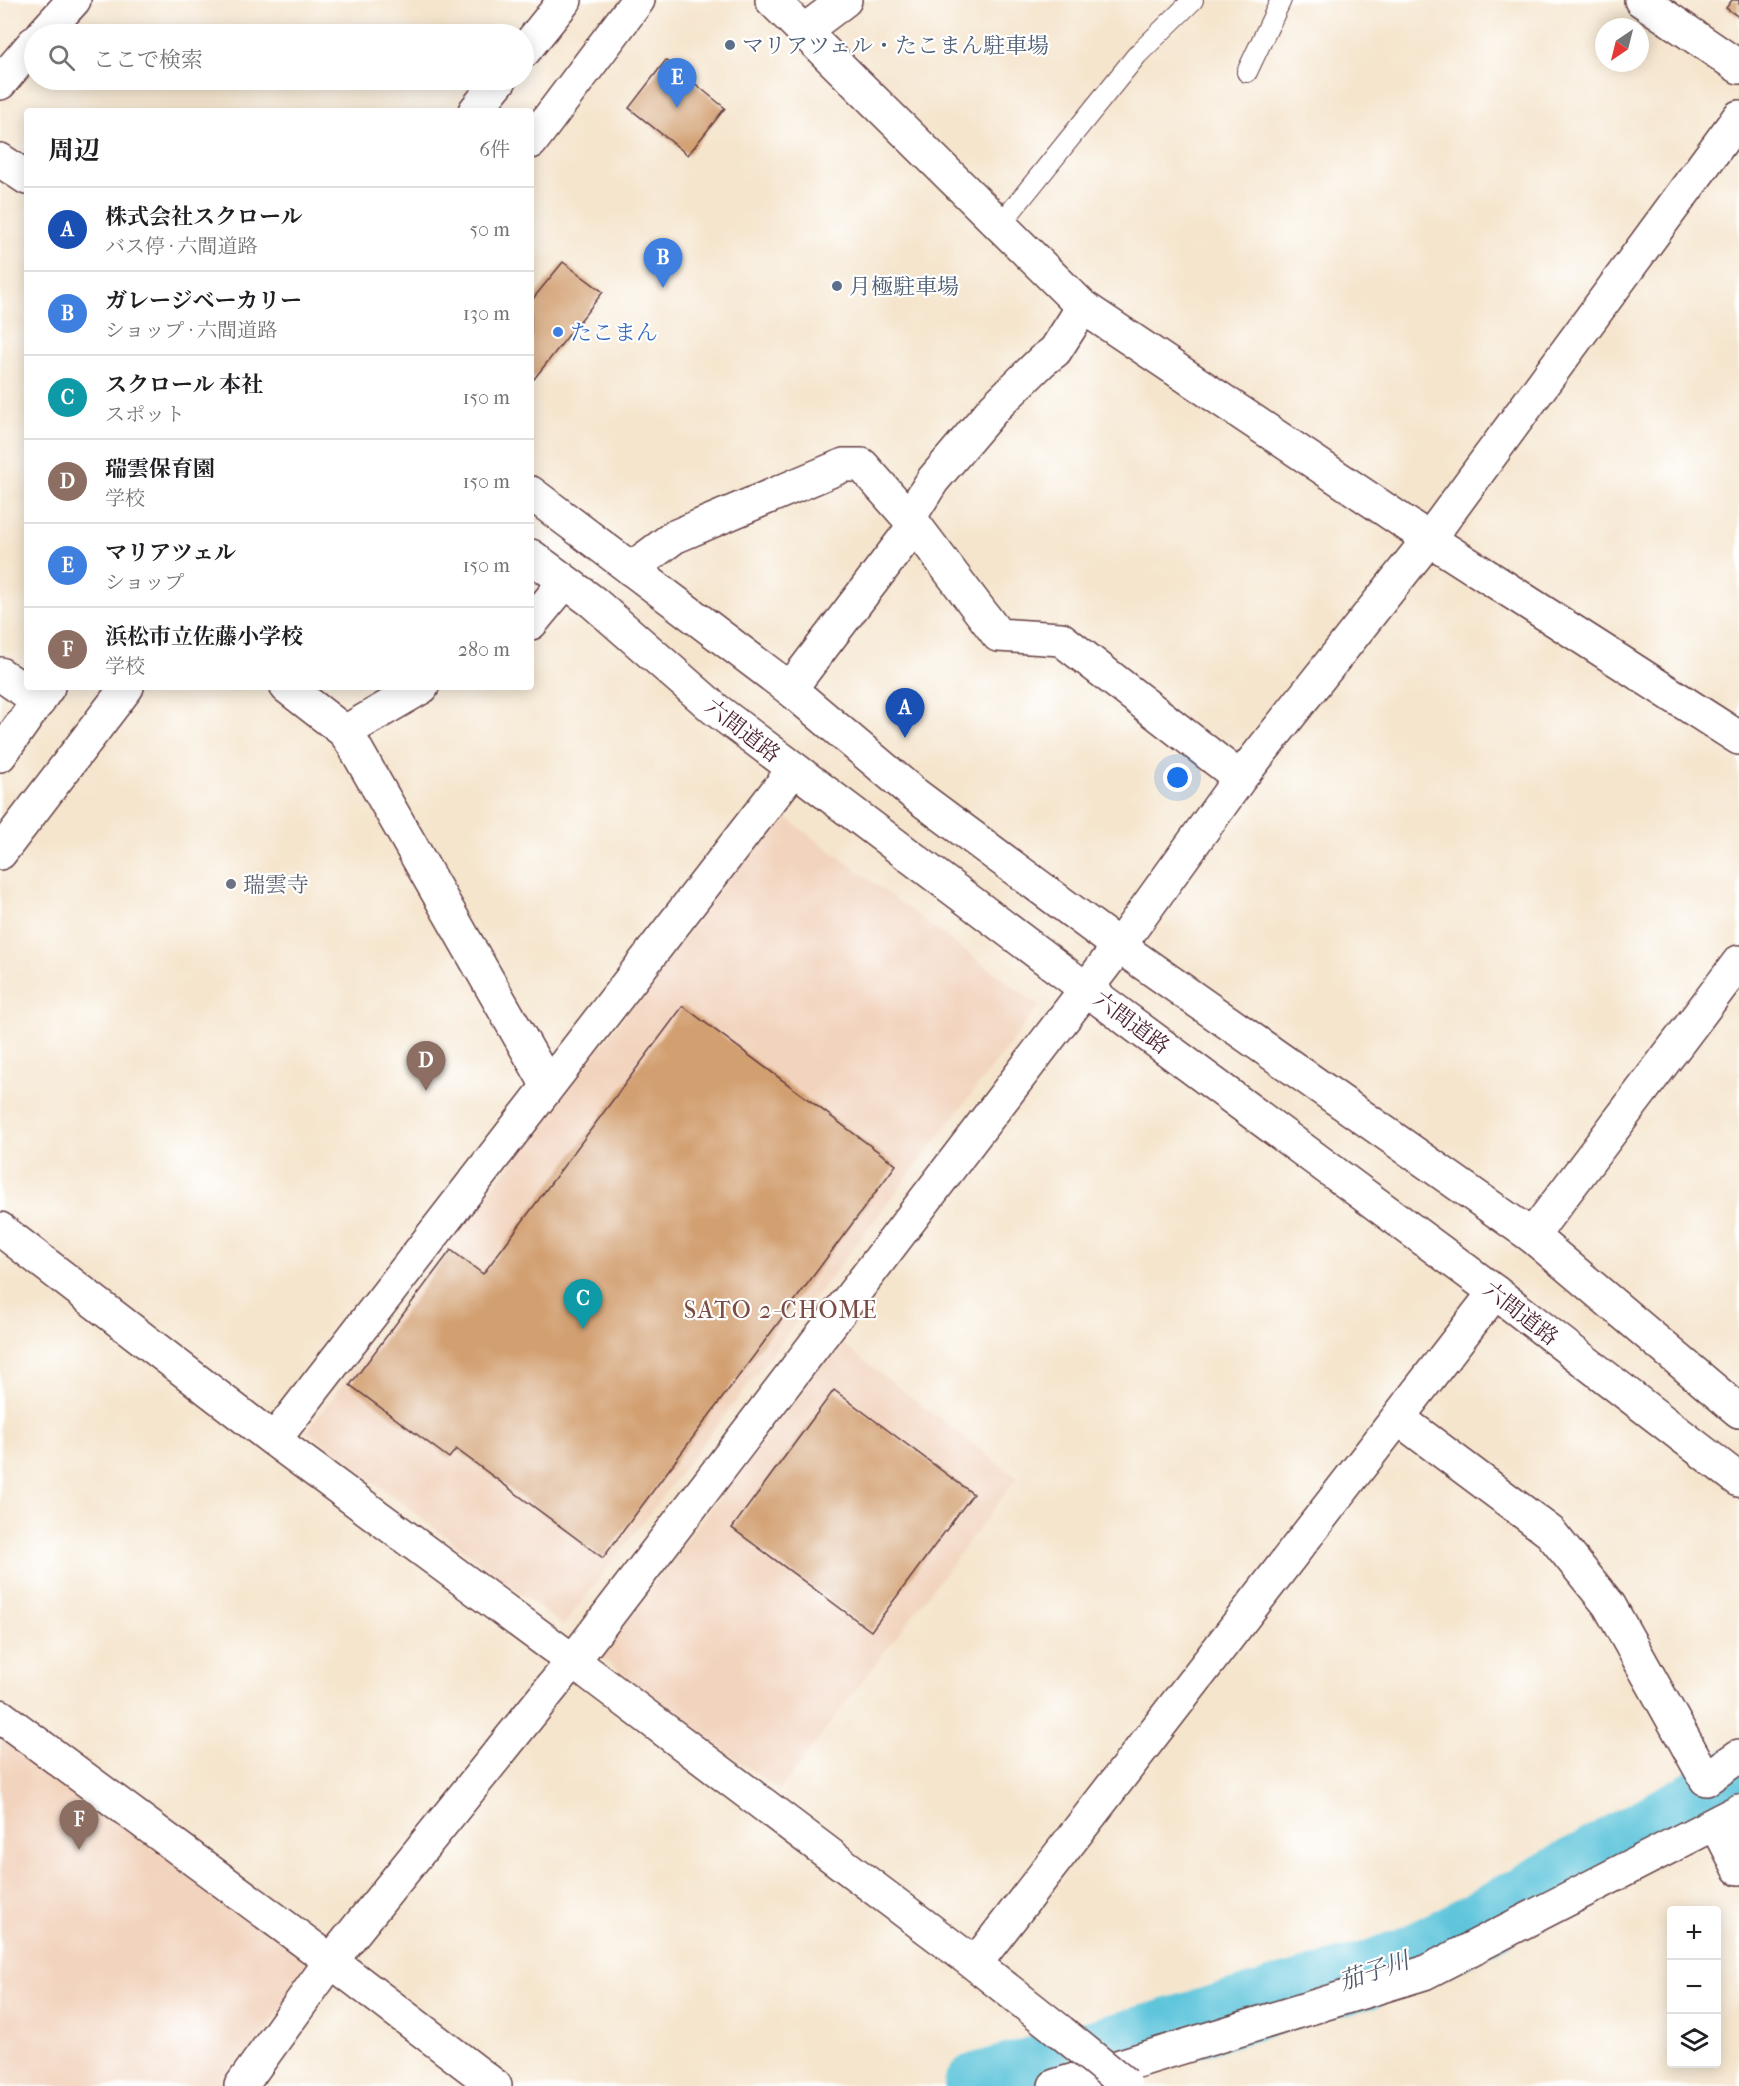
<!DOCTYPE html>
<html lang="ja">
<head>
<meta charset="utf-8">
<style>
  :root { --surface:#fff; --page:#f2f2f2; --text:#202124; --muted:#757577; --line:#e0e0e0; --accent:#2563eb }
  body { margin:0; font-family:"IM FELL French Canon","Noto Serif JP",serif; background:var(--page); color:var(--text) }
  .controls { position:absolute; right:18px; bottom:18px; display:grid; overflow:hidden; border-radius:6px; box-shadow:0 3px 15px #0003 }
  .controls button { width:54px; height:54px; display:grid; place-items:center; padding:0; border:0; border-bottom:2px solid var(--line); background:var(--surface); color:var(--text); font:30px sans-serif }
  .compass { position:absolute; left:1595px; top:18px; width:54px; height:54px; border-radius:50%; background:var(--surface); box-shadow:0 3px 15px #0003; rotate:215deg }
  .you { position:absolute; left:1178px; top:778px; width:21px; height:21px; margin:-15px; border:4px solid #fff; border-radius:50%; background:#1a73e8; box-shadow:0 0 0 9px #1a73e833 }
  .badge { display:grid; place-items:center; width:39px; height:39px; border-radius:50%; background:var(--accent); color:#fff; font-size:20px; font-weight:700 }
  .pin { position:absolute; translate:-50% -50px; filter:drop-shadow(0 2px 3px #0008) }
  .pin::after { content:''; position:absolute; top:32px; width:21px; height:18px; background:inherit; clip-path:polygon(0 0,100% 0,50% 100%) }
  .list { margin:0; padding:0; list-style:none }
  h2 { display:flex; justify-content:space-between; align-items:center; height:78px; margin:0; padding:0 24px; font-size:26px }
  h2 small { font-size:20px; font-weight:400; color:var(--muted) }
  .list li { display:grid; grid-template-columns:39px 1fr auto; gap:18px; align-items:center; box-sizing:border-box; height:84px; padding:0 24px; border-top:2px solid var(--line) }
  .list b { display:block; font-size:22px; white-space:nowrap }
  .list p { margin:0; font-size:20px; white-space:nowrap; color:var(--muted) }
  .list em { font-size:20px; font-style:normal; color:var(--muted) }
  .icon { flex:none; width:33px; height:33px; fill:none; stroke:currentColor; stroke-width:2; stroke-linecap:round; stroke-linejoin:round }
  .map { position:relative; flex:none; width:1739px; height:2086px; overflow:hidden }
  .search { position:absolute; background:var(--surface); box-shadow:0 3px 15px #0003; left:24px; top:24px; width:510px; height:66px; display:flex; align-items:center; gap:15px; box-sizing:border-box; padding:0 21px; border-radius:33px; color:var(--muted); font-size:22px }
  .panel { position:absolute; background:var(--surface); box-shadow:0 3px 15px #0003; left:24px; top:108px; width:510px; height:582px; border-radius:6px }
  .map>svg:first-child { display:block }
</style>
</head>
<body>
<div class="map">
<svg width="1739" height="2086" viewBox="0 0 1739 2086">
  <rect width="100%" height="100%" fill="#fff"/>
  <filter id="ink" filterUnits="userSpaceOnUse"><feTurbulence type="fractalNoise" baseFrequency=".0167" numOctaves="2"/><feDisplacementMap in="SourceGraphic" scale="12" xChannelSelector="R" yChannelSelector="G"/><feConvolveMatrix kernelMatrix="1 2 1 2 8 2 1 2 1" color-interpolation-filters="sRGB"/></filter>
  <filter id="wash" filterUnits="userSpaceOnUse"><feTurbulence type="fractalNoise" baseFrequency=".008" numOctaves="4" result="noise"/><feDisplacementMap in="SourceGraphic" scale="24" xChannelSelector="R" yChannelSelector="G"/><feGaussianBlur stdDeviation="1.35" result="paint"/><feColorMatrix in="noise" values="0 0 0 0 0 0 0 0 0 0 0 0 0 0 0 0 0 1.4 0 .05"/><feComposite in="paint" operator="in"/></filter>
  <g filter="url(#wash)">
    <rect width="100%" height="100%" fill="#f5e5cd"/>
    <!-- built -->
    <path fill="#f2d4be" d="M 779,812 L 1039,1006 L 563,1626 L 307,1431 Z
      M 838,1341 L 1017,1478 L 779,1791 L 599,1656 Z
      M 0,1734 L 315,1966 L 224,2086 L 0,2086 Z"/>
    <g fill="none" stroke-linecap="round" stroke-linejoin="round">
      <!-- river -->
      <path stroke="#5ec5db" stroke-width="66" d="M 977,2086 L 1367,1975 L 1417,1956 L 1464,1932 L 1698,1803 L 1739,1778"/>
    </g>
    <g id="blocks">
      <!-- building -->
      <path fill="#d29f6f" d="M 1732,0 L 1739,0 L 1739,17 L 1726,8 Z
        M 666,60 L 725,108 L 688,155 L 629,108 Z
        M 563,262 L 603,292 L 534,379 L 531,377 L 531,301 Z
        M 683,1006 L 896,1165 L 603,1558 L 456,1449 L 449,1458 L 350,1385 L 451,1250 L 483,1274 Z
        M 834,1390 L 973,1494 L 871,1631 L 732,1528 Z"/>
    </g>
  </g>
  <g filter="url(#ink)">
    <use href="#blocks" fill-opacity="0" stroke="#643d43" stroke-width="1.5"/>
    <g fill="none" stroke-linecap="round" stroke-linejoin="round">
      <defs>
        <path id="lane" d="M 1247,72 L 1281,0
          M 1000,225 L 1137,55 L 1193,0"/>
        <path id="street" d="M 772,0 L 1083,307 L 1429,539 L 1739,738
          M 1641,0 L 1739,67
          M 804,31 L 845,0
          M 43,34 L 74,0
          M 0,83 L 34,43
          M 909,518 L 933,480 L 995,407 L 1042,361 L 1055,351 L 1083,307
          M 631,569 L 674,537 L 844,465 L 862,465 L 915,525 L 998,635 L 1061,639 L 1240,778
          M 531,623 L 565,582
          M 0,674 L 39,701
          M 287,687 L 345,732 L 353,744 L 548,1086
          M 790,689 L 915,525
          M 345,732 L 422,687
          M 0,1229 L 274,1440 L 573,1661 L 1119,946 L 1240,778 L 1429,539 L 1739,117
          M 1532,1236 L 1739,962
          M 1398,1418 L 1550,1532 L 1609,1605 L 1706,1779 L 1739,1756
          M 274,1440 L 794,769
          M 0,1716 L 331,1961 L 495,2086
          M 1716,1823 L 1739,1868
          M 975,1964 L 1495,1292
          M 241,2086 L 331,1961 L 573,1661 L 975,1964 L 1061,2032
          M 1055,2086 L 1424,1973 L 1739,1811"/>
        <path id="secondary" d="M 524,51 L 565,0
          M 475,111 L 500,80
          M 531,142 L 638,0
          M 0,160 L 27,178
          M 531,493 L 790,689 L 913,793 L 1119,946 L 1532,1236 L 1739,1411
          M 531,556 L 593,602 L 715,709 L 1086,989 L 1495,1292 L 1739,1480
          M 0,755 L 48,687
          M 0,853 L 127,687"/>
      </defs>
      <!-- lane casing -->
      <use href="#lane" stroke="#643d43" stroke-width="22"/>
      <!-- street casing -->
      <use href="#street" stroke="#643d43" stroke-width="36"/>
      <!-- secondary casing -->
      <use href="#secondary" stroke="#643d43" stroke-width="36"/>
      <!-- lane -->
      <use href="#lane" stroke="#fff" stroke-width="20"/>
      <!-- street -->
      <use href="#street" stroke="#fff" stroke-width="33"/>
      <!-- secondary -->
      <use href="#secondary" stroke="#fff" stroke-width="33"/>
      <defs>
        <path id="street-bridge" d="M 1061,2032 L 1125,2084"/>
      </defs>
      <!-- street-bridge casing -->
      <use href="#street-bridge" stroke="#643d43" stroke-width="36" stroke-linecap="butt"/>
      <!-- street-bridge -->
      <use href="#street-bridge" stroke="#fff" stroke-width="33"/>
    </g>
  </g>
  <!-- markers -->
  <g fill="#5c6f8a" stroke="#fff" stroke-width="2">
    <circle cx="730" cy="45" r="6"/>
    <circle cx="837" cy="286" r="6"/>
  </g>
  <circle fill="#3f7fe0" stroke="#fff" stroke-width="2" cx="558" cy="332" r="6"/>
  <circle fill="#6b7280" stroke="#fff" stroke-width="2" cx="231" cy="884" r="6"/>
  <g text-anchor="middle" stroke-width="4.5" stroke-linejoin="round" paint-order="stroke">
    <!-- service labels -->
    <g font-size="22" fill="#4e5e75" stroke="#fff" text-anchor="start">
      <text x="742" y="53">マリアツェル・たこまん駐車場</text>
      <text x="849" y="294">月極駐車場</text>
    </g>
    <!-- shop labels -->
    <g font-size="22" fill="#366cbe" stroke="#fff" text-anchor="start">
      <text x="570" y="340">たこまん</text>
    </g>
    <!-- street labels -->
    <g font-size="22" fill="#4a1f2b" stroke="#fff">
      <text transform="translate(743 730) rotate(38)" y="8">六間道路</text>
      <text transform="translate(1132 1022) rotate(37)" y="8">六間道路</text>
      <text transform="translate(1521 1313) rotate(38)" y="8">六間道路</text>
    </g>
    <!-- worship labels -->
    <g font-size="22" fill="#5b616d" stroke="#fff" text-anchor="start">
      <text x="243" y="892">瑞雲寺</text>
    </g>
    <!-- neighbourhood labels -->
    <g font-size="24" letter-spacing="1.5" fill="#7a4c43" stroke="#fff">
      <text x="781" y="1318">SATO 2-CHOME</text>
    </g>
    <!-- water labels -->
    <g font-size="24" font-style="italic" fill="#515969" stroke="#fff">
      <text transform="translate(1374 1971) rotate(-19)" y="8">茄子川</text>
    </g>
  </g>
</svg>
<div class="controls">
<button>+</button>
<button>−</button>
<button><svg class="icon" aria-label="layers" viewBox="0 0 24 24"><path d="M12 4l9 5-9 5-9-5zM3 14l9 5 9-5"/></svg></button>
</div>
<svg class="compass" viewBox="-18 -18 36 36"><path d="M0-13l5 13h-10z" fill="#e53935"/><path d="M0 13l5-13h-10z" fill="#757577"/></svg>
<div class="you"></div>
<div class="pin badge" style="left:905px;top:738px;background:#1a4fb4">A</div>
<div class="pin badge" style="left:663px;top:288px;background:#3f7fe0">B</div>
<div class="pin badge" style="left:583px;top:1329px;background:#0f9aa8">C</div>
<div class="pin badge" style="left:426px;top:1091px;background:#8d6e63">D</div>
<div class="pin badge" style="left:677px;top:108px;background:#3f7fe0">E</div>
<div class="pin badge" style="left:79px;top:1850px;background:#8d6e63">F</div>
<div class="search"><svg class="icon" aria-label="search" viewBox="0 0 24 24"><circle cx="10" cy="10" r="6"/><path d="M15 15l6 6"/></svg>ここで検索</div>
<section class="panel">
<h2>周辺<small>6件</small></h2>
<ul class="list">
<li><span class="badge" style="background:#1a4fb4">A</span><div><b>株式会社スクロール</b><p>バス停 · 六間道路</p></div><em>50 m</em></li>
<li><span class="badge" style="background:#3f7fe0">B</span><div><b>ガレージベーカリー</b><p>ショップ · 六間道路</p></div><em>130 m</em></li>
<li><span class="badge" style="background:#0f9aa8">C</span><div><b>スクロール 本社</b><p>スポット</p></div><em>150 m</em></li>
<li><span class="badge" style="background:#8d6e63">D</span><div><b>瑞雲保育園</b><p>学校</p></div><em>150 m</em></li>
<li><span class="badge" style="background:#3f7fe0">E</span><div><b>マリアツェル</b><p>ショップ</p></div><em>150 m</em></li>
<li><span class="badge" style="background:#8d6e63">F</span><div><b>浜松市立佐藤小学校</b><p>学校</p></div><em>280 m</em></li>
</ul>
</section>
</div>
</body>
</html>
